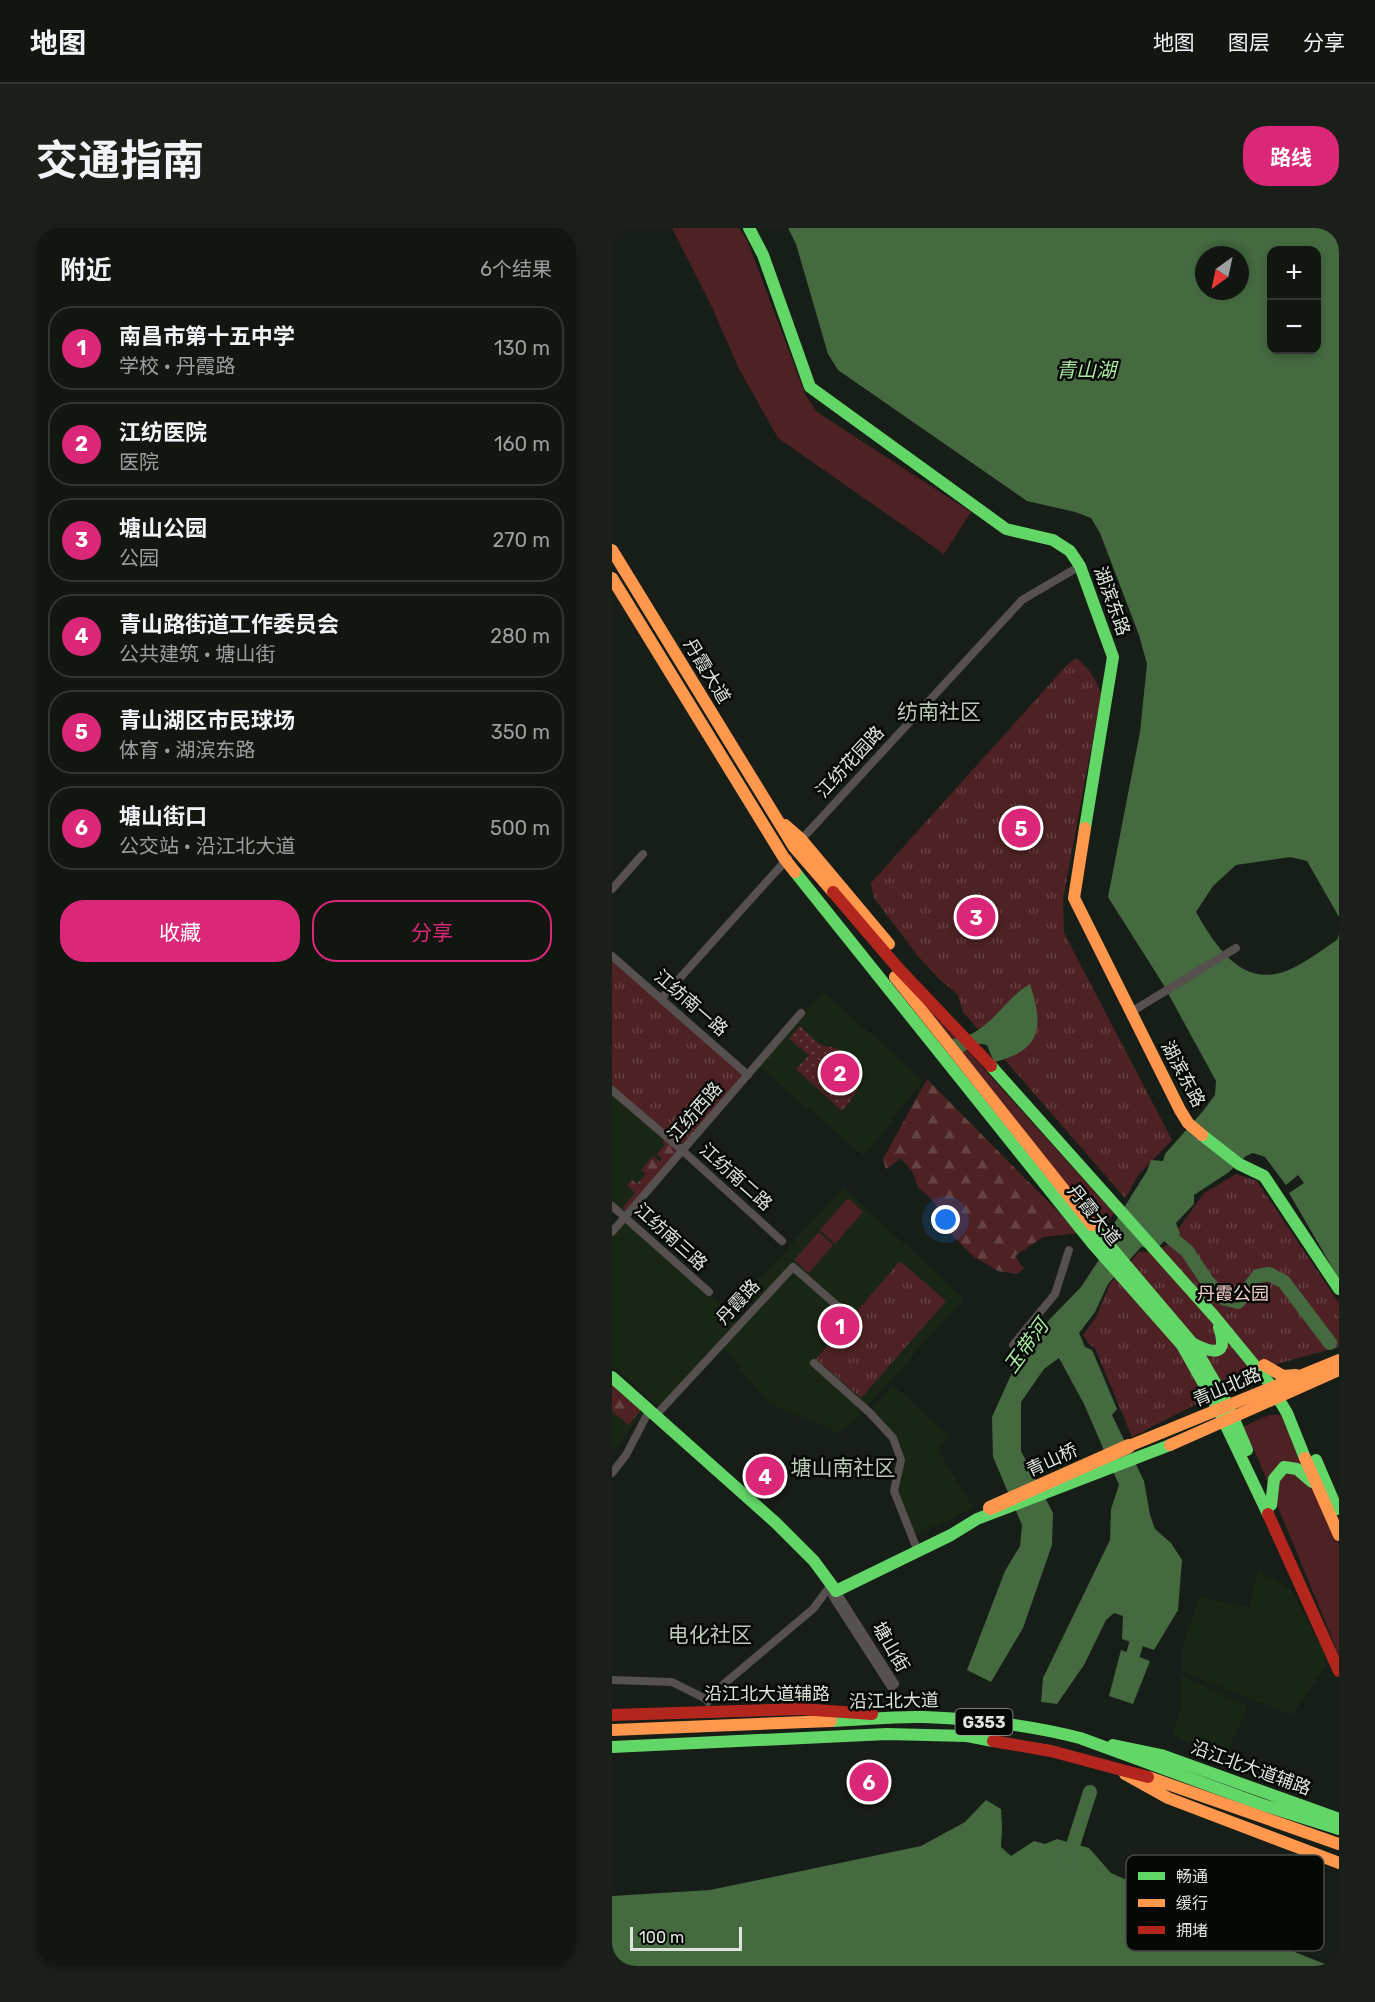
<!DOCTYPE html>
<html lang="zh">
<head>
<meta charset="utf-8">
<style>
  :root { --surface:#111611; --page:#1a1f1a; --text:#f1f3f6; --muted:#9c9f9f; --line:#303531; --accent:#db2777 }
  body { margin:0; font-family:Rubik,"Noto Sans SC",sans-serif; background:var(--page); color:var(--text) }
  .controls { position:absolute; right:18px; top:18px; display:grid; overflow:hidden; border-radius:12px; box-shadow:0 3px 9px #0003 }
  .controls button { width:54px; height:54px; display:grid; place-items:center; padding:0; border:0; border-bottom:2px solid var(--line); background:var(--surface); color:var(--text); font:30px sans-serif }
  .compass { position:absolute; left:583px; top:18px; width:54px; height:54px; border-radius:50%; background:var(--surface); box-shadow:0 3px 9px #0003; rotate:213deg }
  .scale { position:absolute; left:18px; bottom:15px; width:112px; box-sizing:border-box; padding-left:6px; border:3px solid #dde4dc; border-top:0; font-size:16px; line-height:21px; white-space:nowrap; color:#dde4dc; -webkit-text-stroke:4px #050804; paint-order:stroke }
  .you { position:absolute; left:334px; top:992px; width:21px; height:21px; margin:-15px; border:4px solid #fff; border-radius:50%; background:#1a73e8; box-shadow:0 0 0 9px #1a73e833 }
  .badge { display:grid; place-items:center; width:39px; height:39px; border-radius:50%; background:var(--accent); color:#fff; font-size:20px; font-weight:700 }
  .pin { position:absolute; translate:-50% -50%; border:3px solid #fff; box-shadow:0 2px 6px #0006 }
  .list { margin:0; padding:0; list-style:none }
  h2 { display:flex; justify-content:space-between; align-items:center; height:78px; margin:0; padding:0 24px; font-size:26px }
  h2 small { font-size:20px; font-weight:400; color:var(--muted) }
  .list li { display:grid; grid-template-columns:39px 1fr auto; gap:18px; align-items:center; box-sizing:border-box; height:84px; margin:0 12px 12px; padding:0 12px; border:2px solid var(--line); border-radius:24px }
  .list b { display:block; font-size:22px; white-space:nowrap }
  .list p { margin:0; font-size:20px; white-space:nowrap; color:var(--muted) }
  .list em { font-size:20px; font-style:normal; color:var(--muted) }
  .actions { display:flex; gap:12px; padding:18px 24px }
  .actions a { flex:1; padding:14px 0; border:2px solid var(--accent); border-radius:24px; text-align:center; font-size:21px; color:var(--accent) }
  .actions .main { background:var(--accent); color:#fff }
  .map { position:relative; flex:none; width:727px; height:1738px; overflow:hidden; border-radius:24px }
  header { display:flex; align-items:center; gap:36px; box-sizing:border-box; height:84px; padding:0 30px; background:var(--surface); border-bottom:2px solid var(--line) }
  header strong { font-size:28px }
  nav { display:flex; gap:33px; margin-inline-start:auto; font-size:21px }
  .intro { display:flex; align-items:center; justify-content:space-between; box-sizing:border-box; height:144px; padding:0 36px }
  h1 { margin:0; font-size:42px }
  .button { padding:15px 27px; border-radius:24px; background:var(--accent); color:#fff; font-size:21px; font-weight:700 }
  main { display:flex; gap:36px; padding:0 36px }
  aside { flex:1; background:var(--surface); border-radius:24px; box-shadow:0 3px 9px #0003 }
  .map>svg:first-child { display:block }
</style>
</head>
<body>
<header>
<strong>地图</strong>
<nav><a>地图</a><a>图层</a><a>分享</a></nav>
</header>
<div class="intro"><h1>交通指南</h1><a class="button">路线</a></div>
<main>
<aside>
<h2>附近<small>6个结果</small></h2>
<ul class="list">
<li><span class="badge">1</span><div><b>南昌市第十五中学</b><p>学校 · 丹霞路</p></div><em>130 m</em></li>
<li><span class="badge">2</span><div><b>江纺医院</b><p>医院</p></div><em>160 m</em></li>
<li><span class="badge">3</span><div><b>塘山公园</b><p>公园</p></div><em>270 m</em></li>
<li><span class="badge">4</span><div><b>青山路街道工作委员会</b><p>公共建筑 · 塘山街</p></div><em>280 m</em></li>
<li><span class="badge">5</span><div><b>青山湖区市民球场</b><p>体育 · 湖滨东路</p></div><em>350 m</em></li>
<li><span class="badge">6</span><div><b>塘山街口</b><p>公交站 · 沿江北大道</p></div><em>500 m</em></li>
</ul>
<div class="actions"><a class="main">收藏</a><a>分享</a></div>
</aside>
<div class="map">
<svg width="727" height="1738" viewBox="0 0 727 1738">
  <defs>
    <pattern id="forest-firs" width="22" height="20" patternUnits="userSpaceOnUse" patternTransform="scale(1.5)"><rect width="22" height="20" fill="#4e2224"/><path d="M5 1l3.5 6h-7zM16 11l3.5 6h-7z" fill="#674243"/></pattern>
    <pattern id="park-tufts" width="24" height="20" patternUnits="userSpaceOnUse" patternTransform="scale(1.5)"><rect width="24" height="20" fill="#4e2224"/><path d="M3 7l-1-3M5 7V3M7 7l1-3M15 17l-1-3M17 17v-4M19 17l1-3" fill="none" stroke="#674243"/></pattern>
    <pattern id="garden-dots" width="8" height="8" patternUnits="userSpaceOnUse" patternTransform="scale(1.5)"><rect width="8" height="8" fill="#4e2224"/><path d="M2 2h.1M6 6h.1" fill="none" stroke="#674243" stroke-width="1.8" stroke-linecap="round"/></pattern>
  </defs>
  <rect width="100%" height="100%" fill="#171d17"/>
  <!-- built -->
  <path fill="#192616" d="M 212,764 L 311,853 L 252,928 L 145,837 Z
    M 0,863 L 69,923 L 14,985 L 0,973 Z
    M 232,960 L 352,1071 L 236,1199 L 227,1205 L 155,1174 L 111,1119 L 148,1077 L 134,1065 Z
    M 14,992 L 126,1092 L 47,1179 L 0,1137 L 0,1009 Z
    M 0,1157 L 31,1185 L 0,1225 Z
    M 281,1157 L 337,1209 L 326,1222 L 361,1280 L 302,1308 L 285,1262 L 293,1232 L 289,1218 L 280,1203 L 258,1181 Z
    M 646,1343 L 679,1361 L 717,1434 L 680,1487 L 570,1444 L 571,1415 L 588,1369 L 637,1379 Z
    M 569,1447 L 636,1478 L 616,1523 L 582,1518 L 561,1506 L 570,1477 Z"/>
  <!-- grass -->
  <path fill="#4e2224" d="M 60,0 L 127,0 L 135,12 L 194,168 L 205,184 L 359,284 L 332,326 L 166,210 L 126,139 L 100,79 Z
    M 278,737 L 502,985 L 491,1001 Z
    M 236,970 L 251,984 L 223,1016 L 208,1002 Z
    M 207,1004 L 221,1017 L 197,1045 L 182,1032 Z
    M 657,1187 L 669,1187 L 727,1317 L 727,1427 L 644,1226 L 630,1199 Z"/>
  <!-- forest -->
  <path fill="url(#forest-firs)" d="M 315,851 L 467,1005 L 431,1009 L 403,1028 L 412,1041 L 405,1046 L 386,1043 L 361,1028 L 335,1002 L 331,987 L 320,972 L 306,959 L 300,943 L 288,930 L 280,937 L 274,941 L 271,931 Z
    M 53,910 L 67,922 L 14,984 L 10,980 L 23,965 L 15,957 L 20,952 L 25,956 L 34,946 L 29,942 L 41,928 L 47,933 L 50,931 L 45,926 L 53,917 L 50,914 Z
    M 0,1152 L 31,1180 L 16,1197 L 0,1183 Z"/>
  <!-- park -->
  <path fill="url(#park-tufts)" d="M 464,430 C 477,440 484,451 489,466 L 451,672 L 452,705 L 560,912 L 527,946 L 513,970 L 351,784 L 346,767 L 327,751 L 305,727 L 262,670 L 259,655 L 454,438 Z
    M 0,732 L 136,847 L 71,923 L 0,862 Z
    M 624,946 L 645,953 L 727,1075 L 727,1119 L 661,1137 L 520,1209 L 483,1120 L 477,1116 L 471,1107 L 484,1089 L 498,1056 L 527,1024 L 537,1024 L 554,1018 L 592,965 Z
    M 288,1033 L 334,1073 L 249,1170 L 204,1131 Z"/>
  <!-- garden -->
  <path fill="url(#garden-dots)" d="M 188,798 C 195,804 202,813 209,817 C 213,819 218,818 223,820 C 230,823 237,828 241,834 C 256,854 243,867 230,883 L 184,841 L 197,827 L 177,811 Z"/>
  <!-- water -->
  <path fill="#456a40" fill-rule="evenodd" d="M 176,0 L 727,0 L 727,689 L 695,633 L 678,629 L 624,637 L 601,658 L 584,684 C 603,717 629,760 674,743 C 689,738 711,721 725,712 L 727,706 L 727,1051 L 677,965 L 692,955 L 686,947 L 674,957 L 653,929 L 641,925 L 634,928 L 617,944 L 582,967 L 582,976 L 564,995 L 568,1006 L 563,1013 L 554,1011 L 545,1021 L 529,1019 L 496,1056 L 483,1084 L 467,1105 L 473,1119 L 480,1122 L 505,1181 L 500,1187 L 532,1253 L 538,1287 L 543,1301 L 559,1315 L 570,1332 L 566,1382 L 542,1422 L 510,1411 L 511,1388 L 502,1385 L 494,1392 L 472,1437 L 445,1476 L 429,1474 L 431,1450 L 498,1312 L 499,1281 L 507,1257 L 472,1176 L 447,1130 L 432,1141 L 409,1174 L 409,1223 L 441,1285 L 440,1317 L 411,1400 L 379,1454 L 355,1442 L 393,1343 L 408,1318 L 410,1297 L 381,1229 L 380,1189 L 403,1138 L 437,1092 L 469,1059 L 494,1021 L 498,1002 L 535,943 L 539,932 L 551,933 L 553,926 L 591,883 L 603,867 L 604,853 L 551,756 L 496,669 L 528,504 L 535,436 L 527,407 L 488,305 L 479,290 L 463,284 L 415,273 L 226,142 L 216,126 L 184,16 ZM 660,22 L 704,22 L 704,122 L 660,122 ZM 592,27 L 628,27 L 628,63 L 592,63 Z
    M 418,756 C 432,799 430,822 382,834 L 375,817 C 363,813 356,821 347,827 L 329,812 C 340,811 352,810 361,805 C 384,793 396,768 418,756 Z
    M 509,1422 L 538,1433 L 521,1476 L 497,1468 Z
    M 374,1572 L 389,1581 L 390,1599 L 389,1619 L 399,1628 L 422,1613 L 433,1616 L 445,1611 L 477,1620 L 499,1645 L 632,1704 L 718,1738 L 0,1738 L 0,1668 L 98,1662 L 309,1618 L 353,1594 Z"/>
  <g fill="none" stroke-linecap="round" stroke-linejoin="round">
    <!-- river -->
    <path stroke="#456a40" stroke-width="14" d="M 551,1003 L 575,1023 L 595,1053 L 611,1070 L 626,1074 L 646,1048 L 657,1046 L 672,1054 L 718,1115
      M 516,1444 L 529,1399
      M 456,1633 L 478,1564"/>
    <!-- street -->
    <path stroke="#56504e" stroke-width="8" d="M 188,613 L 410,372 L 468,338
      M 0,661 L 31,626
      M 0,728 L 136,847
      M 49,771 L 176,630
      M 519,784 L 624,720
      M 0,862 L 71,923 L 170,1013
      M 0,978 L 97,1064
      M 0,1004 L 189,785
      M 401,1117 L 443,1066 L 457,1022
      M 202,1135 L 258,1185 L 281,1210 L 289,1232 L 282,1263 L 303,1316
      M 44,1187 L 181,1039 L 238,1089
      M 0,1245 L 14,1227 L 38,1181
      M 219,1360 L 221,1369 L 279,1459 L 283,1456 L 224,1363
      M 0,1452 L 60,1454 L 94,1471 L 96,1474
      M 94,1471 L 201,1381 L 219,1357"/>
    <!-- fast -->
    <path stroke="#63d668" stroke-width="12" d="M 137,0 L 151,27 L 198,159 L 394,301 L 441,312 L 458,323 L 468,338 L 501,429 L 473,600
      M 183,644 L 480,1015 L 570,1117 L 606,1181 L 656,1286
      M 379,838 L 602,1088 L 657,1155 L 675,1185 L 693,1230
      M 590,907 L 627,936 L 652,948 L 727,1061
      M 480,997 L 580,1115 L 616,1177 L 635,1222
      M 580,1115 C 601,1126 617,1129 607,1099
      M 0,1149 L 164,1295 L 202,1333 L 224,1363
      M 704,1232 L 725,1281
      M 659,1277 L 662,1251 L 672,1239 L 685,1241 L 700,1254
      M 224,1363 L 339,1307 L 365,1291 L 558,1217
      M 219,1493 C 250,1492 281,1488 312,1489 C 364,1491 418,1497 468,1510 L 648,1576 L 727,1601
      M 501,1517 L 549,1527 L 727,1591
      M 0,1519 L 275,1506 L 355,1508 L 381,1513"/>
    <!-- slow -->
    <path stroke="#ff974d" stroke-width="12" d="M 0,322 L 182,619 L 221,664
      M 0,350 L 172,630 L 183,644
      M 173,597 L 189,611 L 277,716
      M 473,600 L 462,670 L 568,882 L 576,895 L 590,907
      M 283,749 L 480,997
      M 652,1137 L 671,1148 L 684,1147
      M 558,1217 L 727,1142
      M 517,1218 L 727,1132
      M 693,1230 L 727,1307
      M 0,1502 L 219,1493
      M 513,1546 L 556,1570 L 727,1635
      M 536,1549 L 727,1616"/>
    <!-- jam -->
    <path stroke="#b3261e" stroke-width="12" d="M 221,664 L 286,740 L 379,838
      M 656,1286 L 727,1443
      M 0,1487 L 188,1481 L 260,1486
      M 381,1513 L 439,1523 L 536,1549"/>
    <!-- slow-bridge -->
    <path stroke="#ff974d" stroke-width="14" d="M 378,1280 L 517,1218"/>
  </g>
  <g text-anchor="middle" stroke-width="5" stroke-linejoin="round" paint-order="stroke">
    <!-- shield labels -->
    <rect fill="#050804" stroke="#9ca29b" stroke-width="1.5" x="343.5" y="1481" width="57" height="26" rx="4.5"/>
    <g font-size="16" font-weight="bold" fill="#dde4dc">
      <text x="372" y="1500">G353</text>
    </g>
    <!-- street labels -->
    <g font-size="18" fill="#dde4dc" stroke="#050804">
      <text transform="translate(500 373) rotate(70)" y="6">湖滨东路</text>
      <text transform="translate(95 443) rotate(59)" y="6">丹霞大道</text>
      <text transform="translate(238 534) rotate(-47)" y="6">江纺花园路</text>
      <text transform="translate(79 775) rotate(41)" y="6">江纺南一路</text>
      <text transform="translate(571 846) rotate(62)" y="6">湖滨东路</text>
      <text transform="translate(83 884) rotate(-49)" y="6">江纺西路</text>
      <text transform="translate(124 949) rotate(42)" y="6">江纺南二路</text>
      <text transform="translate(482 987) rotate(51)" y="6">丹霞大道</text>
      <text transform="translate(59 1009) rotate(42)" y="6">江纺南三路</text>
      <text transform="translate(126 1074) rotate(-47)" y="6">丹霞路</text>
      <text transform="translate(615 1159) rotate(-23)" y="6">青山北路</text>
      <text transform="translate(440 1232) rotate(-25)" y="6">青山桥</text>
      <text transform="translate(279 1419) rotate(60)" y="6">塘山街</text>
      <text x="155" y="1472">沿江北大道辅路</text>
      <text transform="translate(282 1473) rotate(-1)" y="6">沿江北大道</text>
      <text transform="translate(639 1540) rotate(20)" y="6">沿江北大道辅路</text>
    </g>
    <!-- park labels -->
    <g font-size="18" fill="#f3cbca" stroke="#050804">
      <text x="621" y="1072">丹霞公园</text>
    </g>
    <!-- water labels -->
    <g font-size="20" font-style="italic" fill="#abe8a1" stroke="#050804">
      <text x="474" y="149">青山湖</text>
      <text transform="translate(414 1118) rotate(-54)" y="7">玉带河</text>
    </g>
    <!-- quarter labels -->
    <g font-size="21" fill="#bbc9b8" stroke="#050804">
      <text x="327" y="491">纺南社区</text>
      <text x="231" y="1247">塘山南社区</text>
      <text x="98" y="1414">电化社区</text>
    </g>
  </g>
  <!-- legend -->
  <rect x="514" y="1627" width="198" height="96" rx="9" fill="#050804" stroke="#464a45" stroke-width="1.5"/>
  <rect x="526" y="1644" width="27" height="8" fill="#63d668"/>
  <rect x="526" y="1671" width="27" height="8" fill="#ff974d"/>
  <rect x="526" y="1698" width="27" height="8" fill="#b3261e"/>
  <g font-size="16" fill="#dde4dc">
    <text x="564" y="1654">畅通</text>
    <text x="564" y="1681">缓行</text>
    <text x="564" y="1708">拥堵</text>
  </g>
</svg>
<div class="controls">
<button>+</button>
<button>−</button>
</div>
<svg class="compass" viewBox="-18 -18 36 36"><path d="M0-13l5 13h-10z" fill="#e53935"/><path d="M0 13l5-13h-10z" fill="#9c9f9f"/></svg>
<div class="scale">100 m</div>
<div class="you"></div>
<div class="pin badge" style="left:228px;top:1098px">1</div>
<div class="pin badge" style="left:228px;top:845px">2</div>
<div class="pin badge" style="left:364px;top:689px">3</div>
<div class="pin badge" style="left:153px;top:1248px">4</div>
<div class="pin badge" style="left:409px;top:600px">5</div>
<div class="pin badge" style="left:257px;top:1554px">6</div>
</div>
</main>
</body>
</html>
